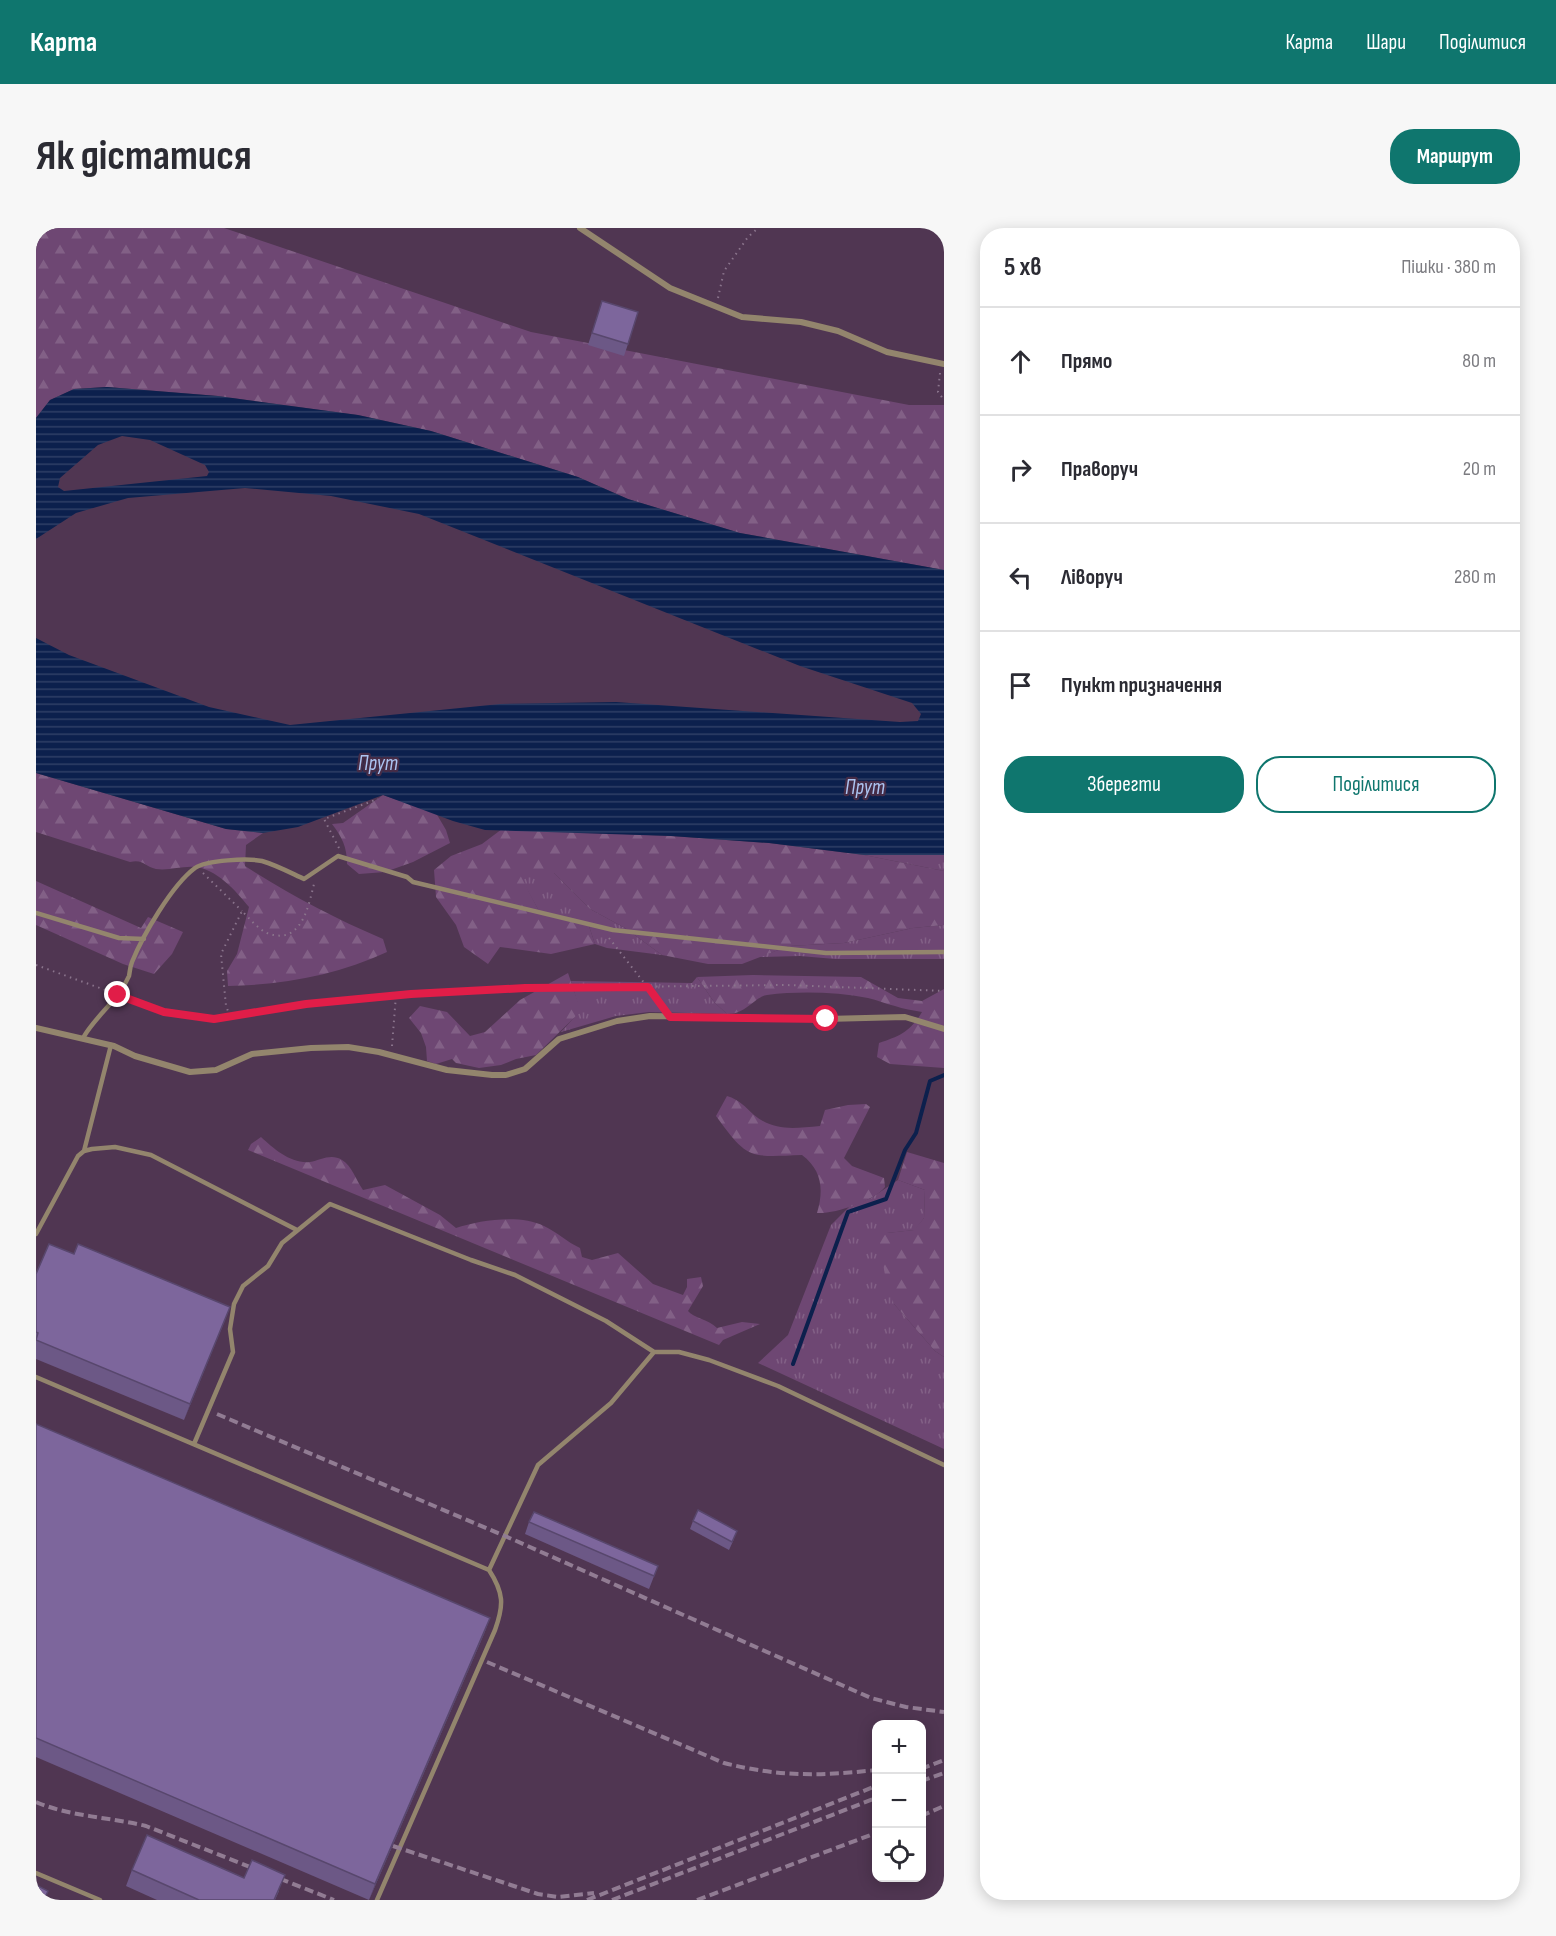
<!DOCTYPE html>
<html lang="uk">
<head>
<meta charset="utf-8">
<style>
  :root { --surface:#fff; --page:#f7f7f7; --text:#2b2b33; --muted:#7c7c81; --line:#e1e1e2; --accent:#0f766e }
  body { margin:0; font-family:"Sofia Sans Condensed",sans-serif; background:var(--page); color:var(--text) }
  .controls { position:absolute; right:18px; bottom:18px; display:grid; overflow:hidden; border-radius:12px; box-shadow:0 3px 15px #0003 }
  .controls button { width:54px; height:54px; display:grid; place-items:center; padding:0; border:0; border-bottom:2px solid var(--line); background:var(--surface); color:var(--text); font:30px sans-serif }
  .stop { position:absolute; width:18px; height:18px; margin:-14px; border:4px solid #e11d48; border-radius:50%; background:#fff }
  .stop.end { background:#e11d48; border-color:#fff; box-shadow:0 2px 6px #0008 }
  .list { margin:0; padding:0; list-style:none }
  h2 { display:flex; justify-content:space-between; align-items:center; height:78px; margin:0; padding:0 24px; font-size:26px }
  h2 small { font-size:20px; font-weight:400; color:var(--muted) }
  .list li { display:grid; grid-template-columns:39px 1fr auto; gap:18px; align-items:center; box-sizing:border-box; height:108px; padding:0 24px; border-top:2px solid var(--line) }
  .list b { display:block; font-size:22px; white-space:nowrap }
  .list em { font-size:20px; font-style:normal; color:var(--muted) }
  .actions { display:flex; gap:12px; padding:18px 24px }
  .actions a { flex:1; padding:14px 0; border:2px solid var(--accent); border-radius:24px; text-align:center; font-size:21px; color:var(--accent) }
  .actions .main { background:var(--accent); color:#fff }
  .icon { flex:none; width:33px; height:33px; fill:none; stroke:currentColor; stroke-width:2; stroke-linecap:round; stroke-linejoin:round }
  .map { position:relative; flex:none; width:908px; height:1672px; overflow:hidden; border-radius:24px }
  header { display:flex; align-items:center; gap:36px; box-sizing:border-box; height:84px; padding:0 30px; background:var(--accent); color:#fff }
  header strong { font-size:28px }
  nav { display:flex; gap:33px; margin-inline-start:auto; font-size:21px }
  .intro { display:flex; align-items:center; justify-content:space-between; box-sizing:border-box; height:144px; padding:0 36px }
  h1 { margin:0; font-size:42px }
  .button { padding:15px 27px; border-radius:24px; background:var(--accent); color:#fff; font-size:21px; font-weight:700 }
  main { display:flex; gap:36px; padding:0 36px }
  aside { flex:1; background:var(--surface); border-radius:24px; box-shadow:0 3px 15px #0003 }
  .map>svg:first-child { display:block }
</style>
</head>
<body>
<header>
<strong>Карта</strong>
<nav><a>Карта</a><a>Шари</a><a>Поділитися</a></nav>
</header>
<div class="intro"><h1>Як дістатися</h1><a class="button">Маршрут</a></div>
<main>
<div class="map">
<svg width="908" height="1672" viewBox="0 0 908 1672">
  <defs>
    <pattern id="grass-tufts" width="24" height="20" patternUnits="userSpaceOnUse" patternTransform="scale(1.5)"><rect width="24" height="20" fill="#6e4773"/><path d="M3 7l-1-3M5 7V3M7 7l1-3M15 17l-1-3M17 17v-4M19 17l1-3" fill="none" stroke="#826086"/></pattern>
    <pattern id="forest-firs" width="22" height="20" patternUnits="userSpaceOnUse" patternTransform="scale(1.5)"><rect width="22" height="20" fill="#6e4773"/><path d="M5 1l3.5 6h-7zM16 11l3.5 6h-7z" fill="#826086"/></pattern>
    <pattern id="water-rules" width="6" height="5" patternUnits="userSpaceOnUse" patternTransform="scale(1.5)"><rect width="6" height="5" fill="#0c204d"/><path d="M0 2.5h6" fill="none" stroke="#2f3f66"/></pattern>
  </defs>
  <rect width="100%" height="100%" fill="#503652"/>
  <!-- grass -->
  <path fill="url(#grass-tufts)" d="M 828,627 L 908,627 L 908,643 Z
    M 482,645 L 518,645 L 554,681 L 589,700 L 626,727 L 571,720 L 559,716 L 552,695 L 503,683 Z
    M 908,697 L 908,731 L 799,731 L 764,728 L 723,729 L 753,718 L 808,715 L 877,700 Z
    M 661,749 L 678,774 L 691,786 L 613,784 L 580,788 L 525,804 L 544,783 L 535,753 L 656,755 Z
    M 862,952 L 889,962 L 888,990 L 879,1002 L 851,1005 L 858,1076 L 899,1123 L 908,1129 L 908,1221 L 722,1135 L 752,1107 L 795,997 L 813,979 L 835,970 Z"/>
  <!-- forest -->
  <path fill="url(#forest-firs)" d="M 0,0 L 188,0 L 495,104 L 873,177 L 908,177 L 908,342 L 704,305 L 592,271 L 542,249 L 395,203 L 322,187 L 182,168 L 71,159 L 38,161 L 14,172 L 0,190 Z
    M 0,545 L 190,601 L 227,605 L 210,617 L 209,638 C 256,668 296,689 347,711 L 351,724 C 302,747 246,757 192,758 L 191,743 L 201,726 L 213,679 C 200,663 180,640 158,639 C 146,638 132,643 120,641 C 109,639 108,631 94,634 L 0,604 Z
    M 347,567 L 400,585 L 410,602 L 414,615 L 377,634 L 349,644 L 323,646 L 311,636 C 311,619 306,609 296,596 L 307,595 Z
    M 466,601 L 635,608 L 733,615 L 828,627 L 908,643 L 908,697 L 877,700 L 808,715 L 753,718 L 706,736 L 672,736 L 626,727 L 589,700 L 554,681 L 518,645 L 483,645 L 503,683 L 552,695 L 559,716 L 515,726 L 464,719 L 452,736 L 428,719 L 420,697 L 400,669 L 398,642 L 415,628 L 446,616 Z
    M 0,653 L 105,700 L 112,689 L 147,704 L 136,726 L 118,746 L 87,736 L 0,697 Z
    M 532,745 L 545,783 L 500,827 L 480,831 L 465,837 L 443,840 L 420,835 L 416,831 L 400,836 L 391,833 L 390,819 L 385,805 L 373,790 L 384,778 L 411,784 L 434,808 L 449,804 L 484,772 Z
    M 717,747 L 825,749 L 862,770 L 886,773 L 908,761 L 908,840 L 854,836 L 841,829 L 843,815 C 864,808 874,804 886,784 C 877,782 867,781 859,778 C 850,776 841,772 832,770 C 800,764 763,763 731,767 C 718,769 711,786 691,786 L 678,774 L 661,749 Z
    M 691,868 C 704,872 708,878 718,887 C 739,904 759,900 784,898 L 789,882 L 812,877 L 830,876 L 834,879 L 808,930 L 816,938 L 848,950 L 849,959 C 838,973 799,986 781,985 C 788,962 786,942 766,927 C 713,929 712,932 680,888 Z
    M 225,909 C 238,921 255,936 274,934 C 285,932 295,925 306,932 C 316,938 320,952 327,962 L 349,957 L 404,987 L 420,1000 C 444,992 484,986 508,998 C 521,1004 531,1014 544,1020 L 546,1029 L 556,1032 L 582,1025 L 617,1056 L 647,1067 L 651,1059 L 651,1051 L 665,1049 L 667,1058 L 652,1083 C 657,1090 672,1091 681,1100 L 706,1094 L 724,1096 L 687,1112 L 683,1117 L 212,922 L 215,916 Z
    M 871,924 L 908,935 L 908,1129 L 899,1123 L 858,1076 L 849,1047 L 843,1012 L 851,1005 L 878,1002 L 888,990 L 889,962 L 862,952 Z"/>
  <!-- water -->
  <path fill="url(#water-rules)" fill-rule="evenodd" d="M 71,159 L 182,168 L 322,187 L 395,203 L 542,249 L 592,271 L 704,305 L 908,342 L 908,627 L 828,627 L 733,615 L 635,608 L 449,602 L 417,593 L 347,567 L 262,599 L 227,605 L 190,601 L 0,545 L 0,410 L 33,427 L 173,479 L 254,497 L 464,476 L 580,474 L 864,494 L 882,493 L 885,486 L 876,475 L 764,438 L 383,286 L 295,268 L 209,260 L 92,270 L 40,285 L 0,311 L 0,190 L 14,172 L 38,161 ZM 86,208 L 114,212 L 169,237 L 173,244 L 171,248 L 28,263 L 22,259 L 24,250 L 62,217 Z"/>
  <g fill="none" stroke-linecap="round" stroke-linejoin="round">
    <!-- stream -->
    <path stroke="#0c204d" stroke-width="4" d="M 757,1136 L 812,984 L 850,971 L 869,922 L 880,905 L 894,853 L 908,847"/>
    <!-- path -->
    <path stroke="#8a748c" stroke-width="2" stroke-dasharray="1.5 4.5" stroke-linecap="butt" d="M 682,70 L 688,43 L 712,9 L 722,0
      M 904,145 L 902,164 L 908,172
      M 303,620 L 288,591 L 342,571
      M 167,645 L 206,683
      M 573,710 L 627,779
      M 0,737 L 75,764
      M 91,770 L 127,784 L 178,791 L 270,776 L 375,766 L 489,760 L 750,757 L 908,763
      M 194,788 L 190,778 L 185,726 L 206,683 C 213,690 222,701 231,705 C 265,718 272,680 278,656
      M 356,818 L 360,767"/>
    <!-- lane -->
    <path stroke="#93856d" stroke-width="4.5" d="M 0,685 L 83,710 L 108,711
      M 47,810 C 60,787 83,772 93,748 C 94,743 94,739 96,734 C 107,707 136,657 159,640 C 171,632 212,630 226,633 C 240,637 255,645 268,651 L 302,628 L 371,649 L 377,654 L 577,702 L 790,725 L 908,724
      M 48,923 L 75,817
      M 0,1006 L 42,928 L 48,923 L 56,921 L 79,919 L 115,927 L 261,1002
      M 0,1149 L 453,1342 C 468,1365 468,1377 459,1402 L 341,1672
      M 158,1216 L 197,1124 L 194,1101 L 198,1076 L 207,1058 L 232,1038 L 246,1015 L 294,976 L 435,1032 L 479,1047 L 570,1093 L 618,1124 L 643,1124 L 673,1132 L 742,1158 L 908,1237
      M 453,1342 L 502,1237 L 575,1175 L 618,1124
      M 0,1645 L 64,1672"/>
    <!-- street -->
    <path stroke="#93856d" stroke-width="6" d="M 544,0 L 634,60 L 706,89 L 765,94 L 802,103 L 851,124 L 908,136
      M 0,800 L 78,818 L 99,828 L 154,844 L 180,842 L 216,826 L 275,820 L 312,819 L 343,824 L 411,842 L 456,847 L 470,847 L 489,841 L 523,811 L 581,793 L 614,788 L 790,791 L 869,789 L 908,801"/>
    <!-- rail -->
    <path stroke="#917c93" stroke-width="4" stroke-dasharray="9 4.5" stroke-linecap="butt" d="M 181,1186 L 469,1308 L 835,1470 L 870,1479 L 908,1484
      M 451,1434 L 688,1535 C 743,1549 785,1548 840,1542
      M 885,1541 L 908,1532
      M 885,1553 L 908,1545
      M 0,1574 C 35,1589 74,1589 110,1598 L 298,1672
      M 885,1588 L 908,1578
      M 357,1618 L 502,1666 L 522,1669 L 558,1665
      M 551,1672 L 840,1558
      M 576,1672 L 840,1570
      M 661,1672 L 840,1605"/>
  </g>
  <!-- wall -->
  <path fill="#6c5886" d="M 566,73 L 592,116 L 588,128 L 552,117 Z
    M 38,1026 L 194,1079 L 148,1192 L 0,1131 L 0,1046 Z
    M 0,1196 L 454,1390 L 448,1406 L 333,1672 L 0,1529 Z
    M 657,1293 L 698,1311 L 693,1322 L 654,1301 Z
    M 493,1294 L 622,1338 L 613,1361 L 489,1306 Z
    M 96,1642 L 208,1650 L 243,1663 L 239,1672 L 121,1672 L 90,1658 Z"/>
  <!-- shaded-wall -->
  <path fill="#58476d" d="M 194,1079 L 188,1095 L 148,1192 L 154,1176 Z
    M 454,1390 L 448,1406 L 333,1672 L 339,1656 Z"/>
  <!-- building -->
  <path fill="#7d669c" stroke="#58476d" stroke-width="1.5" d="M 566,73 L 602,84 L 592,116 L 556,105 Z
    M 13,1016 L 38,1026 L 42,1016 L 194,1079 L 154,1176 L 0,1112 L 2,1105 L 0,1104 L 0,1046 Z
    M 0,1196 L 454,1390 L 339,1656 L 0,1510 Z
    M 662,1282 L 701,1303 L 696,1314 L 657,1293 Z
    M 498,1284 L 622,1338 L 618,1348 L 493,1294 Z
    M 111,1607 L 208,1650 L 216,1632 L 249,1647 L 238,1672 L 163,1672 L 96,1642 Z
    M 0,1657 L 12,1663 L 8,1672 L 0,1672 Z"/>
  <g fill="none" stroke-linecap="round" stroke-linejoin="round">
    <!-- route -->
    <path stroke="#e11d48" stroke-width="8" d="M 82,767 L 128,784 L 178,791 L 270,776 L 375,766 L 489,760 L 612,759 L 634,789 L 790,791"/>
  </g>
  <g text-anchor="middle" stroke-width="4.5" stroke-linejoin="round" paint-order="stroke">
    <!-- water labels -->
    <g font-size="21" font-style="italic" fill="#acc4f2" stroke="#452c47">
      <text x="342" y="542">Прут</text>
      <text x="829" y="566">Прут</text>
    </g>
  </g>
</svg>
<div class="controls">
<button>+</button>
<button>−</button>
<button><svg class="icon" aria-label="locate" viewBox="0 0 24 24"><circle cx="12" cy="12" r="6"/><path d="M12 2v4M12 18v4M2 12h4M18 12h4"/></svg></button>
</div>
<div class="stop" style="left:790px;top:791px"></div>
<div class="stop end" style="left:82px;top:767px"></div>
</div>
<aside>
<h2>5 хв<small>Пішки · 380 m</small></h2>
<ul class="list">
<li><svg class="icon" aria-label="ahead" viewBox="0 0 24 24"><path d="M12 20V5M6 11l6-6 6 6"/></svg><div><b>Прямо</b></div><em>80 m</em></li>
<li><svg class="icon" aria-label="right" viewBox="0 0 24 24"><path d="M7 20v-9h11M14 6l5 5-5 5"/></svg><div><b>Праворуч</b></div><em>20 m</em></li>
<li><svg class="icon" aria-label="left" viewBox="0 0 24 24"><path d="M17 20v-9H6M10 6l-5 5 5 5"/></svg><div><b>Ліворуч</b></div><em>280 m</em></li>
<li><svg class="icon" aria-label="arrive" viewBox="0 0 24 24"><path d="M6 21V4h12l-3 4 3 4H6"/></svg><div><b>Пункт призначення</b></div></li>
</ul>
<div class="actions"><a class="main">Зберегти</a><a>Поділитися</a></div>
</aside>
</main>
</body>
</html>
